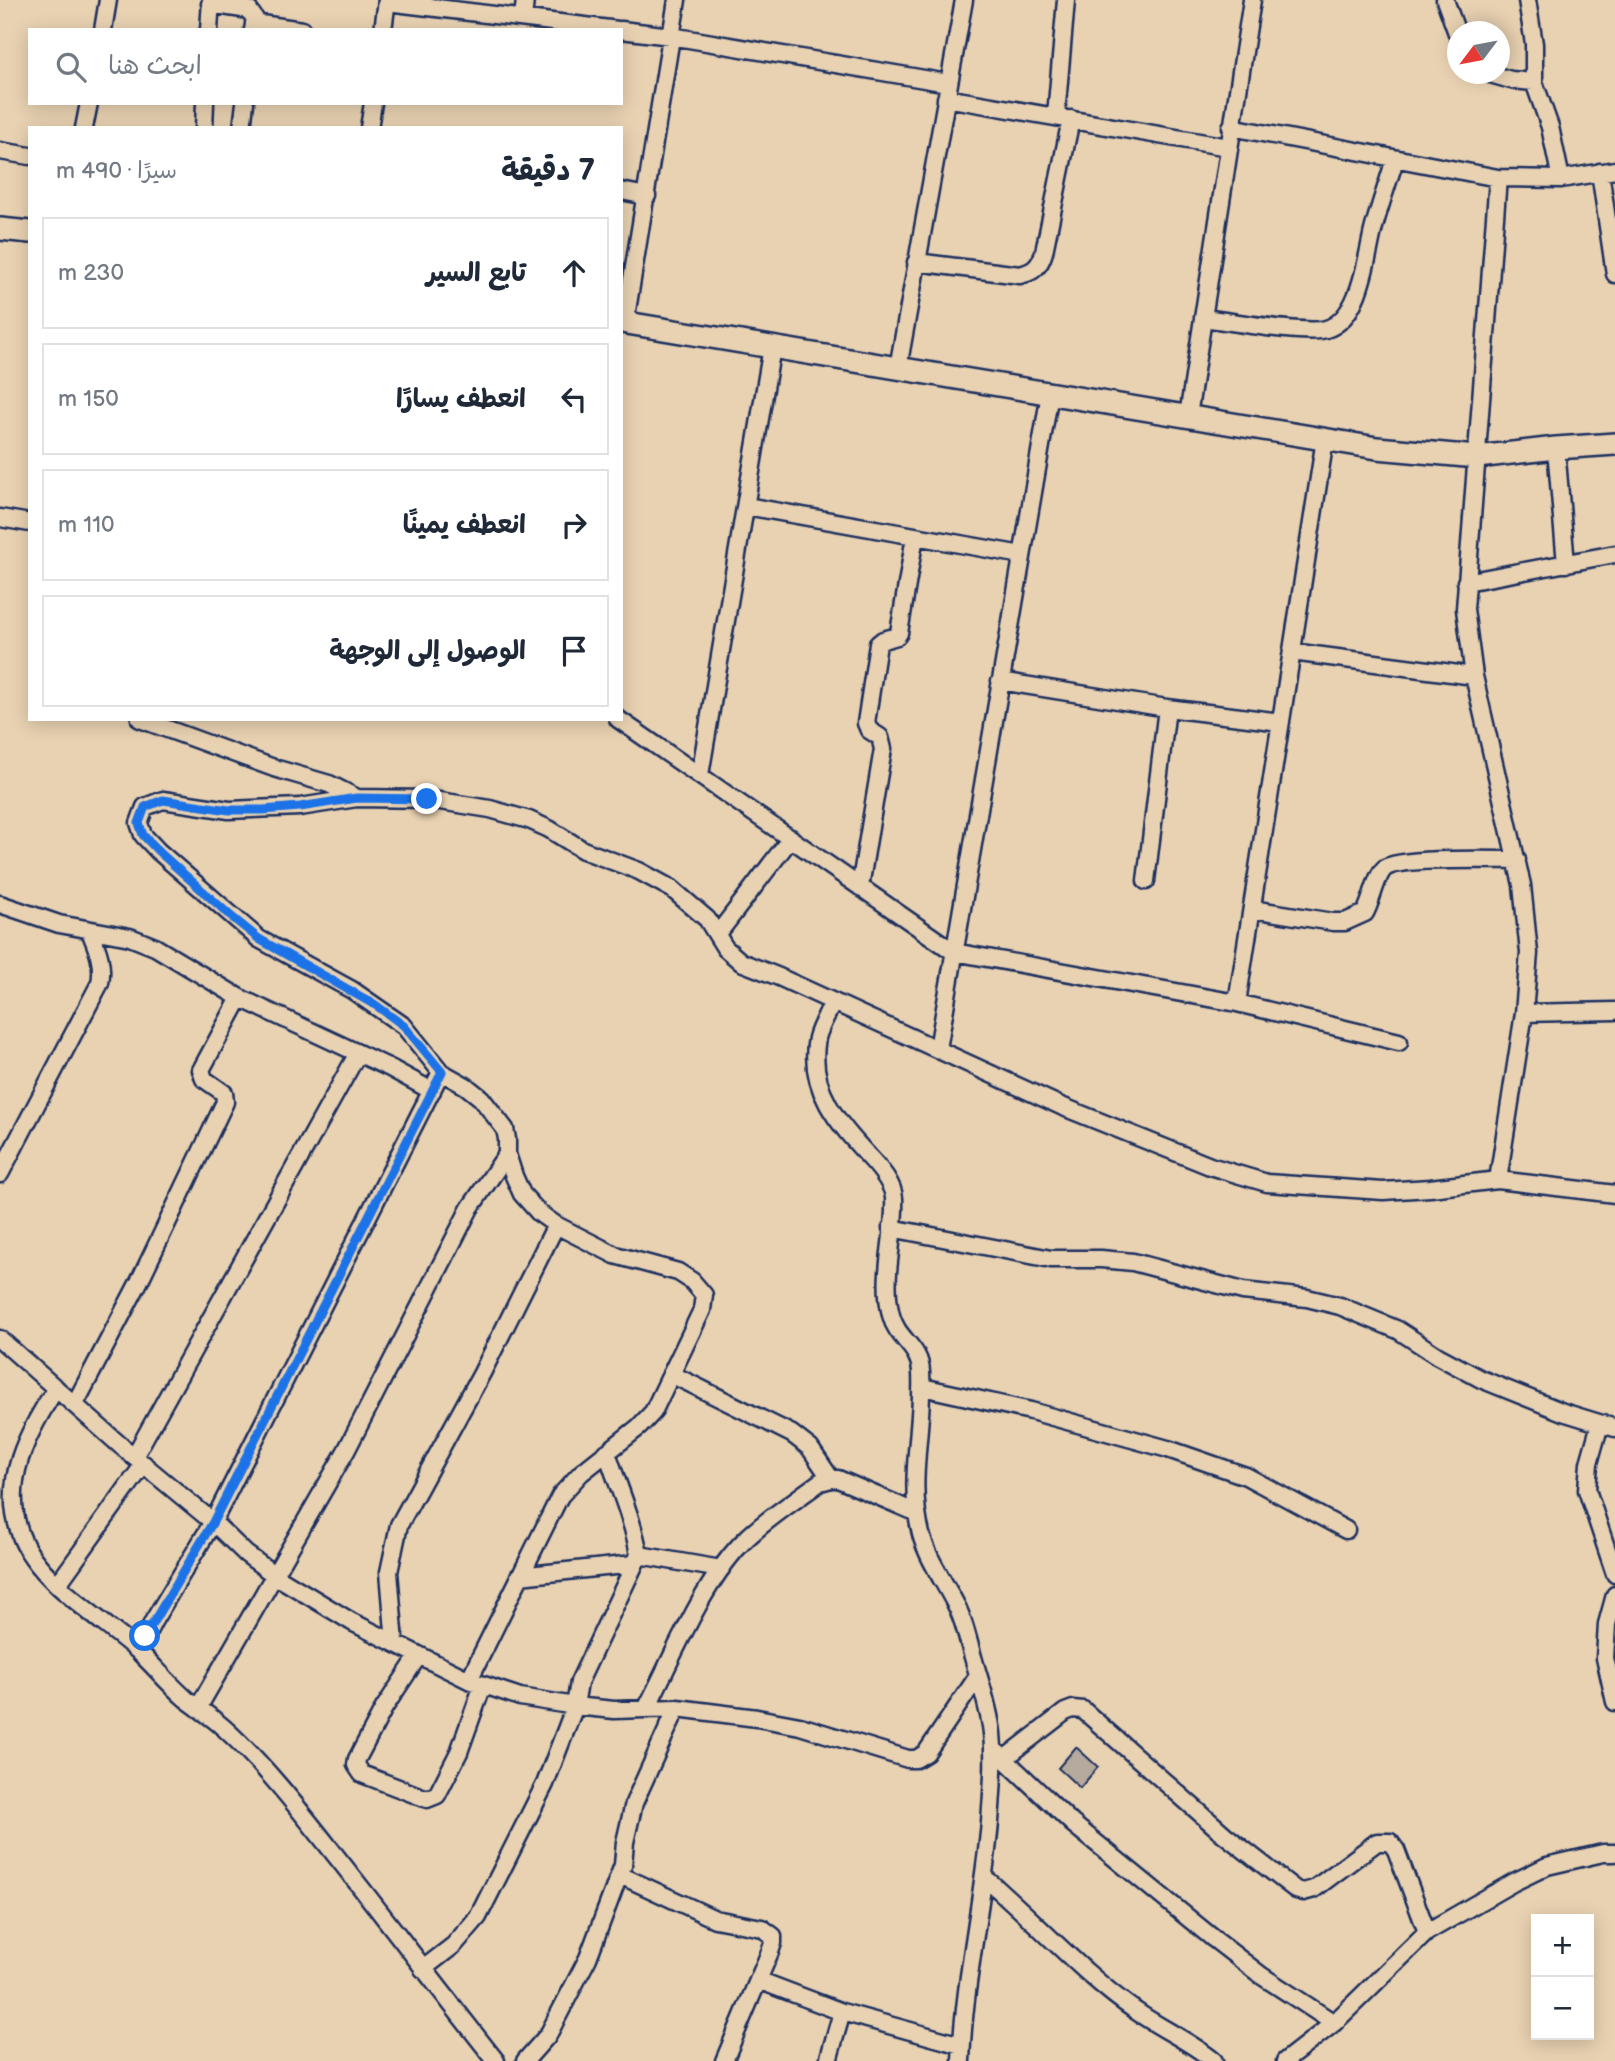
<!DOCTYPE html>
<html lang="ar">
<head>
<meta charset="utf-8">
<style>
  :root { --surface:#fff; --page:#f2f2f3; --text:#1f2937; --muted:#747a83; --line:#e0e1e3 }
  body { margin:0; font-family:"Balsamiq Sans","Playpen Sans Arabic",sans-serif; background:var(--page); color:var(--text); direction:rtl }
  .controls { position:absolute; right:21px; bottom:21px; display:grid; overflow:hidden; border-radius:0px; box-shadow:0 4px 18px #0003 }
  .controls button { width:63px; height:63px; display:grid; place-items:center; padding:0; border:0; border-bottom:2px solid var(--line); background:var(--surface); color:var(--text); font:35px sans-serif }
  .compass { position:absolute; left:1447px; top:21px; width:63px; height:63px; border-radius:50%; background:var(--surface); box-shadow:0 4px 18px #0003; rotate:238deg }
  .stop { position:absolute; width:21px; height:21px; margin:-16px; border:5px solid #1a73e8; border-radius:50%; background:#fff }
  .stop.end { background:#1a73e8; border-color:#fff; box-shadow:0 2px 7px #0008 }
  .list { margin:0; padding:0; list-style:none }
  h2 { display:flex; justify-content:space-between; align-items:center; height:91px; margin:0; padding:0 28px; font-size:30px }
  h2 small { font-size:23px; font-weight:400; color:var(--muted) }
  .list li { display:grid; grid-template-columns:46px 1fr auto; gap:21px; align-items:center; box-sizing:border-box; height:112px; margin:0 14px 14px; padding:0 14px; border:2px solid var(--line); border-radius:0px }
  .list b { display:block; font-size:26px; white-space:nowrap }
  .list em { font-size:23px; font-style:normal; color:var(--muted) }
  .icon { flex:none; width:38px; height:38px; fill:none; stroke:currentColor; stroke-width:2; stroke-linecap:round; stroke-linejoin:round }
  .map { position:relative; flex:none; width:1615px; height:2061px; overflow:hidden; direction:ltr }
  .search { position:absolute; background:var(--surface); box-shadow:0 4px 18px #0003; left:28px; top:28px; width:595px; height:77px; display:flex; align-items:center; gap:18px; box-sizing:border-box; padding:0 24px; border-radius:0px; color:var(--muted); font-size:26px }
  .panel { position:absolute; background:var(--surface); box-shadow:0 4px 18px #0003; left:28px; top:126px; width:595px; height:595px; border-radius:0px; direction:rtl }
  .map>svg:first-child { display:block }
</style>
</head>
<body>
<div class="map">
<svg width="1615" height="2061" viewBox="0 0 1615 2061">
  <rect width="100%" height="100%" fill="#e9d2b2"/>
  <filter id="ink" filterUnits="userSpaceOnUse"><feTurbulence type="fractalNoise" baseFrequency=".0143" numOctaves="2"/><feDisplacementMap in="SourceGraphic" scale="14" xChannelSelector="R" yChannelSelector="G"/><feConvolveMatrix kernelMatrix="1 2 1 2 8 2 1 2 1" color-interpolation-filters="sRGB"/></filter>
  <g filter="url(#ink)">
    <!-- building -->
    <path fill="#b6a99d" stroke="#1b2f5e" stroke-width="2" d="M 1076,1747 L 1098,1767 L 1080,1788 L 1058,1768 Z"/>
    <g fill="none" stroke-linecap="round" stroke-linejoin="round">
      <defs>
        <path id="street" d="M 1445,0 L 1458,36
          M 1527,0 L 1534,44 L 1534,82
          M 387,2 L 618,30
          M 210,4 L 249,10 L 255,19 L 253,30
          M 523,18 L 525,0
          M 254,23 L 302,30
          M 103,30 L 108,0
          M 209,30 L 211,0
          M 383,30 L 387,0
          M 621,30 L 671,36 L 948,83
          M 1490,74 L 1511,80 L 1534,82 L 1550,127 L 1561,179
          M 946,98 L 1228,147
          M 1056,116 L 1066,0
          M 1231,127 L 1498,178 L 1561,179 L 1615,170
          M 84,128 L 89,103
          M 204,128 L 205,103
          M 242,128 L 245,103
          M 369,128 L 373,103
          M 0,151 L 30,156
          M 1600,172 L 1615,274
          M 1498,178 L 1465,609 L 1474,676 L 1522,885 L 1529,953 L 1524,1013 L 1498,1180 L 1615,1194
          M 621,191 L 647,196
          M 916,262 L 1020,275 C 1034,272 1040,266 1044,252 L 1071,119
          M 1203,318 C 1229,321 1305,335 1326,329 C 1360,319 1366,260 1373,231 C 1379,207 1388,183 1395,159
          M 625,323 L 677,0
          M 898,368 L 964,0
          M 1188,416 L 1252,0
          M 1325,439 L 1237,1003 L 1399,1042
          M 1556,448 L 1566,564
          M 746,506 L 1022,555
          M 0,518 L 30,523
          M 1466,582 L 1615,554
          M 1292,652 L 1474,676
          M 1000,681 L 1167,708 L 1281,722
          M 140,719 L 274,768 L 329,784 L 357,798
          M 618,719 L 954,952 L 1237,1003
          M 700,775 L 772,347
          M 1146,881 L 1167,708
          M 860,887 L 883,749 L 880,737 L 869,730 L 866,723 L 878,644 L 883,640 L 897,636 L 899,633 L 915,536
          M 0,904 L 59,924 L 130,937 L 155,947 L 240,998 L 390,1068 L 432,1091
          M 1252,909 L 1333,922 L 1345,922 L 1365,913 C 1372,901 1376,875 1385,868 C 1399,857 1495,860 1517,860
          M 717,935 L 791,838
          M 833,1002 C 828,1013 820,1026 817,1038 C 807,1090 839,1124 872,1160 C 881,1170 893,1184 894,1198 C 896,1236 881,1276 891,1315 C 897,1340 920,1346 921,1372 C 924,1426 907,1480 921,1534 C 928,1560 946,1584 958,1609 C 965,1624 968,1641 973,1657 C 980,1682 989,1707 992,1733 C 995,1762 992,1793 990,1822 C 983,1902 964,1981 961,2061
          M 1524,1013 L 1615,1011
          M 938,1049 L 1050,393
          M 0,1174 L 100,983 C 104,964 97,948 90,931
          M 891,1228 L 1051,1259 L 1101,1259 L 1133,1262 L 1243,1291 L 1307,1298 L 1340,1306 L 1398,1330 L 1438,1356 L 1481,1379 L 1563,1412 L 1615,1428
          M 0,1339 L 120,1445 L 213,1522 L 246,1554 L 276,1576 L 352,1622 L 469,1680 L 520,1697 L 575,1706 L 614,1710 L 677,1708 L 757,1718 L 800,1726 L 908,1759 L 916,1759 L 926,1753 L 978,1676
          M 671,1374 L 792,1434 L 810,1448 L 831,1479
          M 922,1387 L 1031,1411 L 1168,1449 L 1246,1476 L 1346,1530
          M 56,1388 C 28,1433 0,1481 21,1536 C 37,1580 103,1620 137,1650 C 154,1666 169,1684 186,1699 C 199,1709 212,1717 224,1728 C 265,1765 302,1813 336,1856 C 390,1924 442,1993 496,2061
          M 75,1404 L 139,1282 L 225,1102 L 224,1093 L 204,1079 L 201,1070 L 240,998
          M 1600,1424 L 1589,1463 L 1587,1490 L 1615,1574
          M 607,1452 C 618,1487 633,1519 639,1555
          M 134,1457 L 358,1053
          M 519,1576 L 634,1564
          M 58,1584 L 144,1464
          M 1615,1595 L 1607,1624 L 1605,1658 L 1615,1702
          M 395,1643 L 389,1572 L 399,1525 L 482,1373 L 556,1225
          M 138,1651 L 154,1620 L 213,1522 L 441,1072
          M 419,1655 L 384,1708 L 357,1759 L 356,1765 L 362,1774 L 427,1799 L 437,1795 L 459,1752 L 483,1685
          M 469,1680 L 560,1496 L 581,1473 L 639,1427 L 653,1412 L 702,1310 L 704,1295 L 692,1281 L 678,1272 L 615,1255 L 556,1225 L 539,1213 L 522,1194 L 514,1176 L 507,1154 L 507,1139 L 505,1129 L 481,1098 L 466,1086 L 441,1072 L 404,1026 L 352,990 L 259,939 L 158,851 L 143,835 L 139,823 L 145,807 L 163,800 L 229,810 L 300,807 L 357,798 L 427,799 L 490,809 L 529,820 L 549,829 L 583,850 L 639,871 L 672,889 L 707,919 L 725,948 L 741,962 L 779,977 L 1061,1106 L 1210,1166 L 1267,1183 L 1383,1191 L 1430,1188 L 1498,1180
          M 198,1708 L 346,1451 L 470,1208 L 507,1154
          M 646,1709 C 673,1657 705,1577 747,1538 C 769,1517 796,1500 820,1482 L 831,1479 L 838,1479 L 917,1513
          M 998,1753 L 1073,1824 L 1214,1939 L 1262,1976 L 1334,2023
          M 1004,1759 L 1065,1712 L 1073,1709 L 1083,1710 L 1225,1835 L 1296,1890 L 1303,1892 L 1314,1889 L 1377,1842 L 1390,1842 L 1396,1850 L 1427,1932
          M 620,1875 L 715,1919 L 762,1928 L 773,1936 L 773,1943 L 770,1952 L 724,2061
          M 985,1878 C 1035,1920 1083,1975 1136,2011 C 1161,2029 1190,2041 1214,2061
          M 423,1969 L 454,1945 L 478,1917 L 545,1784 L 575,1706 L 579,1682 L 639,1555 L 721,1569
          M 758,1980 L 842,2012 L 961,2045
          M 525,2061 L 548,2035 L 588,1958 L 623,1865 L 625,1842 L 634,1803 L 677,1708
          M 828,2061 L 842,2012
          M 1285,2061 L 1334,2023 L 1427,1932 L 1514,1882 L 1547,1866 L 1603,1853 L 1615,1853"/>
        <path id="secondary" d="M 0,229 L 30,232
          M 621,322 L 1377,448 L 1477,457 L 1556,448 L 1615,444"/>
      </defs>
      <!-- street casing -->
      <use href="#street" stroke="#1b2f5e" stroke-width="21"/>
      <!-- secondary casing -->
      <use href="#secondary" stroke="#1b2f5e" stroke-width="26"/>
      <!-- street -->
      <use href="#street" stroke="#e9d2b2" stroke-width="16"/>
      <!-- secondary -->
      <use href="#secondary" stroke="#e9d2b2" stroke-width="21"/>
    </g>
  </g>
  <g fill="none" stroke-linecap="round" stroke-linejoin="round" filter="url(#ink)">
    <!-- route -->
    <path stroke="#1a73e8" stroke-width="9" d="M 145,1636 L 213,1522 L 442,1072 L 404,1026 L 377,1006 L 259,939 L 233,918 L 158,851 L 143,835 L 139,823 L 145,807 L 163,800 L 229,810 L 263,810 L 300,807 L 357,798 L 427,799"/>
  </g>
</svg>
<div class="controls">
<button>+</button>
<button>−</button>
</div>
<svg class="compass" viewBox="-18 -18 36 36"><path d="M0-13l5 13h-10z" fill="#e53935"/><path d="M0 13l5-13h-10z" fill="#747a83"/></svg>
<div class="stop" style="left:145px;top:1636px"></div>
<div class="stop end" style="left:427px;top:799px"></div>
<div class="search"><svg class="icon" aria-label="search" viewBox="0 0 24 24"><circle cx="10" cy="10" r="6"/><path d="M15 15l6 6"/></svg>ابحث هنا</div>
<section class="panel">
<h2>7 دقيقة<small>سيرًا · 490 m</small></h2>
<ul class="list">
<li><svg class="icon" aria-label="ahead" viewBox="0 0 24 24"><path d="M12 20V5M6 11l6-6 6 6"/></svg><div><b>تابع السير</b></div><em>230 m</em></li>
<li><svg class="icon" aria-label="left" viewBox="0 0 24 24"><path d="M17 20v-9H6M10 6l-5 5 5 5"/></svg><div><b>انعطف يسارًا</b></div><em>150 m</em></li>
<li><svg class="icon" aria-label="right" viewBox="0 0 24 24"><path d="M7 20v-9h11M14 6l5 5-5 5"/></svg><div><b>انعطف يمينًا</b></div><em>110 m</em></li>
<li><svg class="icon" aria-label="arrive" viewBox="0 0 24 24"><path d="M6 21V4h12l-3 4 3 4H6"/></svg><div><b>الوصول إلى الوجهة</b></div></li>
</ul>
</section>
</div>
</body>
</html>
